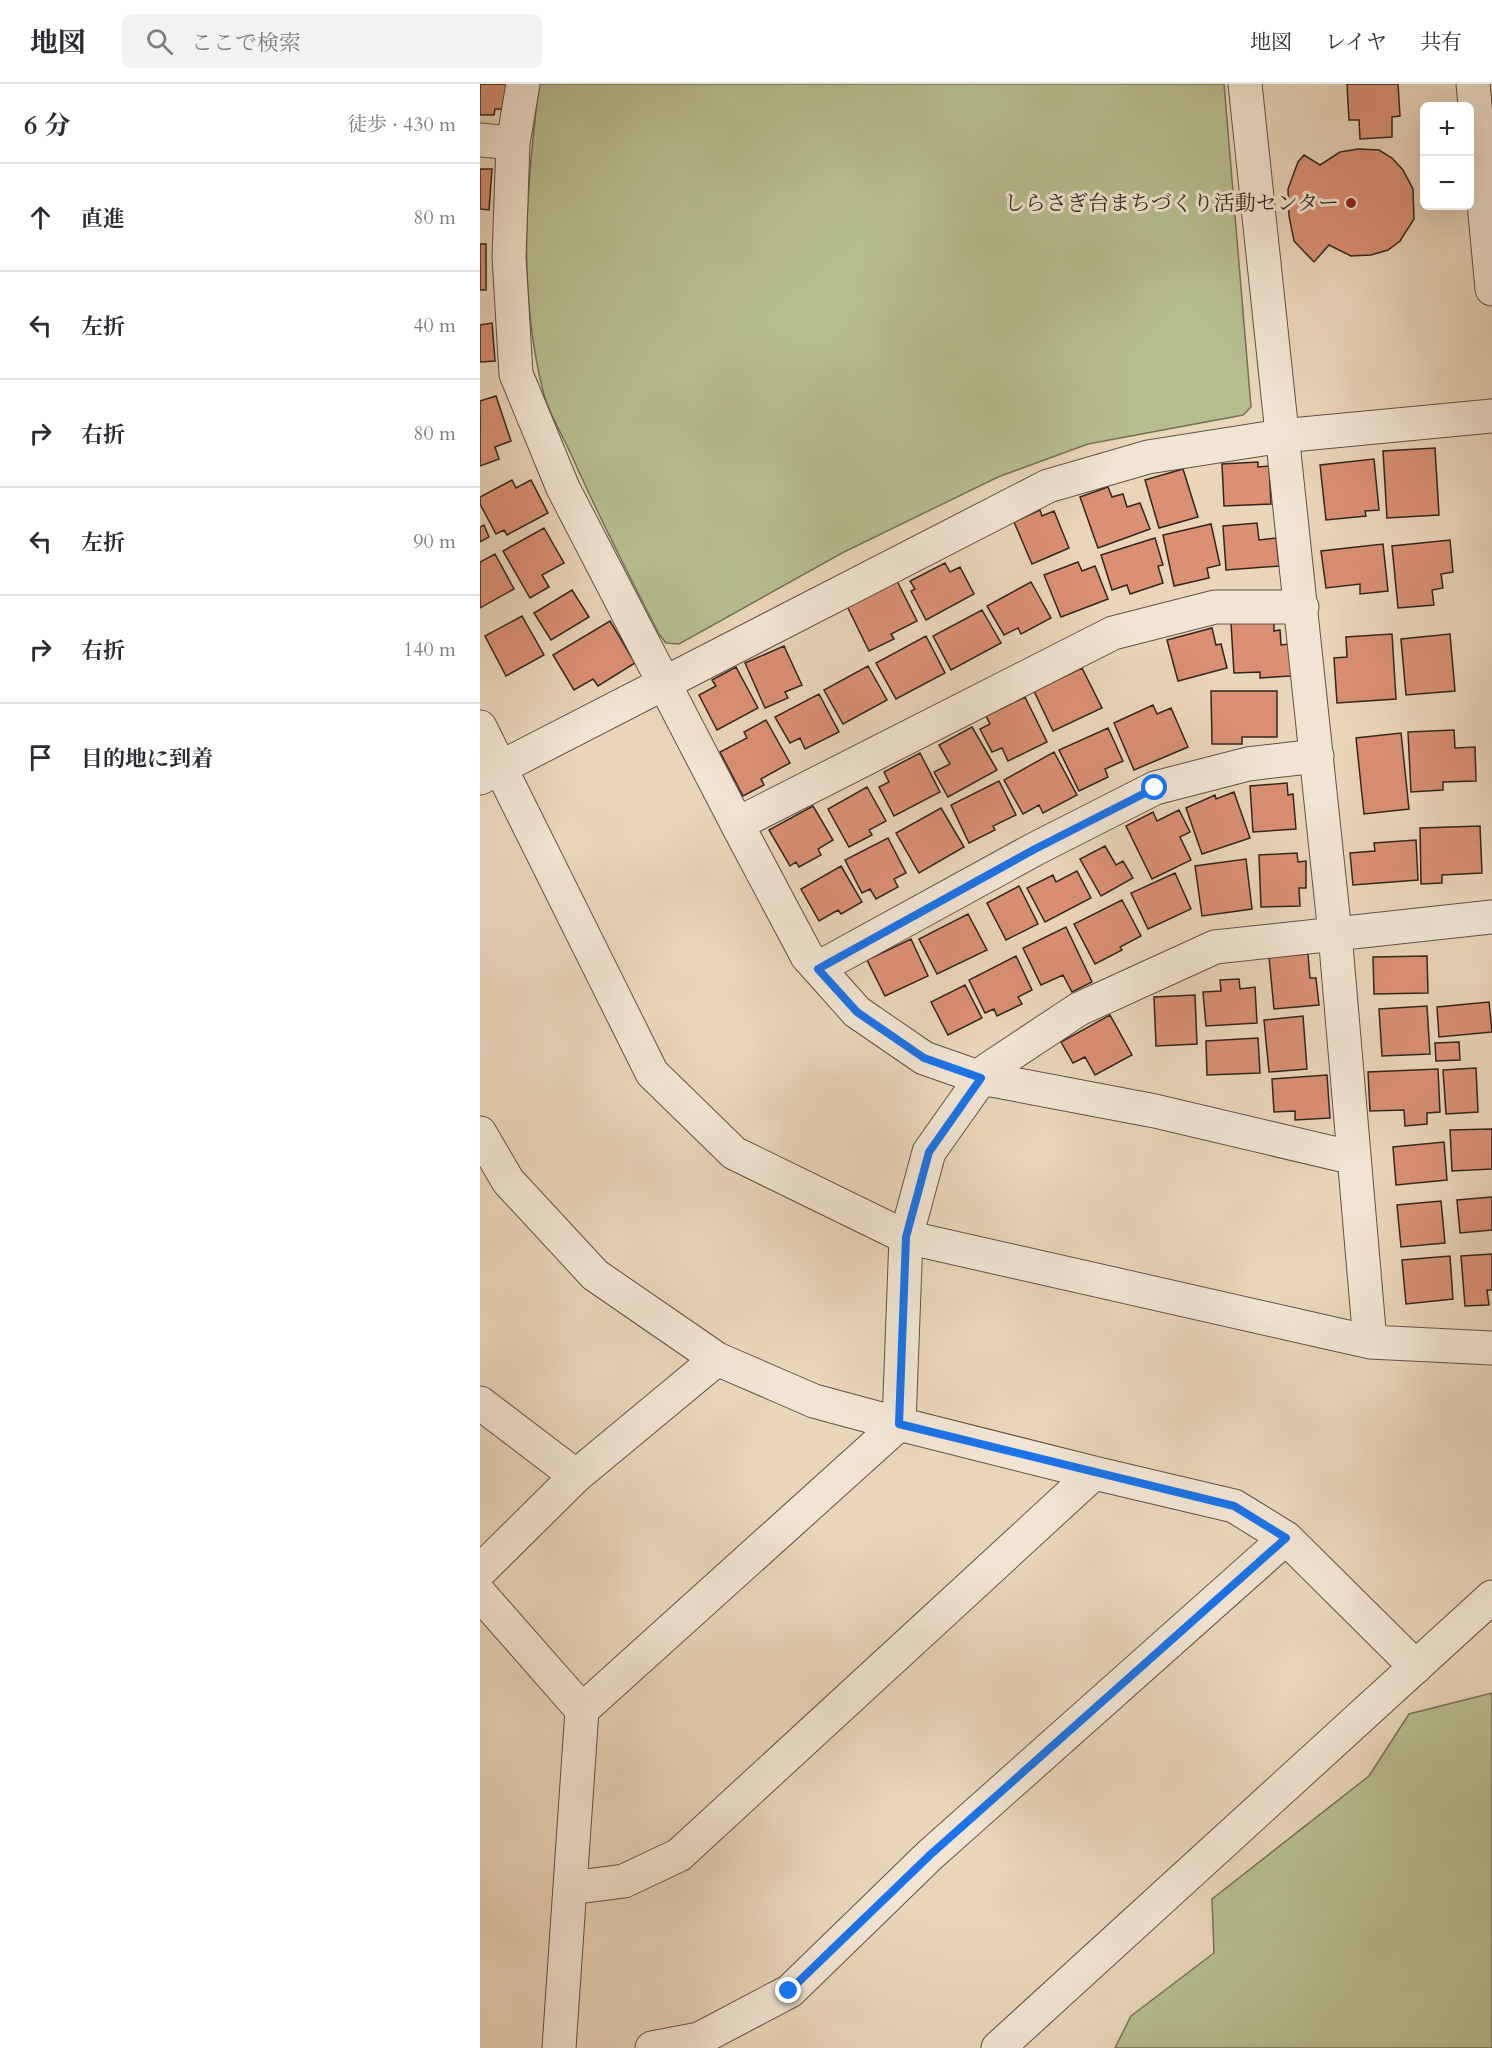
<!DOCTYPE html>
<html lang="ja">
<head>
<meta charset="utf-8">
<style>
  :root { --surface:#fff; --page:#f2f2f3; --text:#2b2b33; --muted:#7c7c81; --line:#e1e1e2 }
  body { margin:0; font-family:Cardo,"Noto Serif JP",serif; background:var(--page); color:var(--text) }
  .controls { position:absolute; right:18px; top:18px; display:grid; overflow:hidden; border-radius:9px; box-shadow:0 6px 24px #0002 }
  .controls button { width:54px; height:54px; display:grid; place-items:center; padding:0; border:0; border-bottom:2px solid var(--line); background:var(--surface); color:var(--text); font:30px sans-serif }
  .stop { position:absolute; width:18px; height:18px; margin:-14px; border:4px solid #1a73e8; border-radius:50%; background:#fff }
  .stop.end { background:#1a73e8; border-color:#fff; box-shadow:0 2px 6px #0008 }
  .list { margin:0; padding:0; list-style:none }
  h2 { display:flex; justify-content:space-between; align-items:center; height:78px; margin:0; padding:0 24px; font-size:26px }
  h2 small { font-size:20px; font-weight:400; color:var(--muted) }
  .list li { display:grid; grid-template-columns:39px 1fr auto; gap:18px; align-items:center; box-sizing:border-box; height:108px; padding:0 24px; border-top:2px solid var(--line) }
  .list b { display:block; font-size:22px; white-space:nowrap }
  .list em { font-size:20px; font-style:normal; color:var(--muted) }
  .icon { flex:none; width:33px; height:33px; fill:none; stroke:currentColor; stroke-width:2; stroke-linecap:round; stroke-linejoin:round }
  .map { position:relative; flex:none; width:1012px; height:1964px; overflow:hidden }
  header { display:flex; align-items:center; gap:36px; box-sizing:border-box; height:84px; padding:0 30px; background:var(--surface); border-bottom:2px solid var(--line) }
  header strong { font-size:28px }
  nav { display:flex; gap:33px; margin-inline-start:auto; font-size:21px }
  .search { width:420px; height:54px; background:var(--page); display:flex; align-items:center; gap:15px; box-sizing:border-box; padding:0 21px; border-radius:9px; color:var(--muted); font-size:22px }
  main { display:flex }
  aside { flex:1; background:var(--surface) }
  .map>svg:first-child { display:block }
</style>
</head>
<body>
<header>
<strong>地図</strong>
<div class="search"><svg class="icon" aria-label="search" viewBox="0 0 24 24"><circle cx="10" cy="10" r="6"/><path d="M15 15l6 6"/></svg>ここで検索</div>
<nav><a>地図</a><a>レイヤ</a><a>共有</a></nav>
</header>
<main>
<aside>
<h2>6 分<small>徒歩 · 430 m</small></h2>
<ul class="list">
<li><svg class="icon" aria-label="ahead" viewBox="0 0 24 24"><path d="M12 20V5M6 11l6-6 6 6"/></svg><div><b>直進</b></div><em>80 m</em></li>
<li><svg class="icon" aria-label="left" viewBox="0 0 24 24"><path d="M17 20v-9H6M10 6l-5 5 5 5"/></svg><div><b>左折</b></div><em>40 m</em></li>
<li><svg class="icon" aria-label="right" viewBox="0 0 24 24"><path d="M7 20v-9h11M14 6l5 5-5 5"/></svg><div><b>右折</b></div><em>80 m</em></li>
<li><svg class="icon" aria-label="left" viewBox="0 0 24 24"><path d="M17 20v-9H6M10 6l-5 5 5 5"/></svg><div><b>左折</b></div><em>90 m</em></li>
<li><svg class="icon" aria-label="right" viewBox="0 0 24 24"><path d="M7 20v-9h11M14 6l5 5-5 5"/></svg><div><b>右折</b></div><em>140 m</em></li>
<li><svg class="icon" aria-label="arrive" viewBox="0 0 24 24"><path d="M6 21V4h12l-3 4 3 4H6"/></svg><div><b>目的地に到着</b></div></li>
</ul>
</aside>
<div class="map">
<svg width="1012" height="1964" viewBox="0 0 1012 1964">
  <rect width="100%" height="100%" fill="#e9d5ba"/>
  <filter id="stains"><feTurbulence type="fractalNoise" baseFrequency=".00333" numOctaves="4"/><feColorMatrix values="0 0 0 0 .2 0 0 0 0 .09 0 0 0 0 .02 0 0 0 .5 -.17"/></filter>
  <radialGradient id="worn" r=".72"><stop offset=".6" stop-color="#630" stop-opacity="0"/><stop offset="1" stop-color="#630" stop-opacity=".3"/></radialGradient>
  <!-- green -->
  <path fill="#b7bd8f" stroke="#747257" stroke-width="1.5" d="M 59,0 L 744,0 L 771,323 L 763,331 L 608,360 L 518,393 L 362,469 L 199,560 L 186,559 L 179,550 C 148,490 118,431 91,370 C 81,349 67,326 62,303 C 37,198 47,106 59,0 Z
    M 1012,1609 L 1012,1964 L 635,1964 L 651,1932 L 734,1869 L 732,1815 L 889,1692 L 929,1630 Z"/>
  <!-- building -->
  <path fill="#db8f73" stroke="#31261f" stroke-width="1.5" d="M 0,0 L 28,0 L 27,25 L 15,25 L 14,31 L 0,31 Z
    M 867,0 L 918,0 L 920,32 L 912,33 L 912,53 L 880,55 L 879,36 L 869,36 Z
    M 878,65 L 899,66 L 912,74 L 923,86 L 933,105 L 934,135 L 920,157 L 908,166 L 891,171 L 871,172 L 849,161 L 834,178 L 814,157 L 809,132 L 808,105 L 818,78 L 824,71 L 840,81 L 860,68 Z
    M 0,85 L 12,85 L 9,126 L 0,125 Z
    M 0,160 L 6,160 L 6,206 L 0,206 Z
    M 12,239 L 15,277 L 0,278 L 0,241 Z
    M 16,312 L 31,357 L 15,363 L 19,375 L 0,382 L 0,317 Z
    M 955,364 L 959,431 L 907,434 L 903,367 Z
    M 894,375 L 899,426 L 885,427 L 886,432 L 846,436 L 840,381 Z
    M 778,378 L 778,383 L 789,382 L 791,420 L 744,422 L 742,380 Z
    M 703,385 L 718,433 L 679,444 L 665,396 Z
    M 32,396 L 36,404 L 51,396 L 68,429 L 27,451 L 24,446 L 16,450 L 0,420 L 0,413 Z
    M 628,403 L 632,413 L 643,410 L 647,423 L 660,419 L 670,445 L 618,464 L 600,413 Z
    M 560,426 L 562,432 L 574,427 L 589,464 L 552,480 L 534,438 Z
    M 777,439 L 779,456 L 796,454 L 799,482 L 746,486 L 743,442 Z
    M 731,440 L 740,481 L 727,484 L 729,494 L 694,502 L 683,451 Z
    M 4,441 L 9,453 L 0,458 L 0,443 Z
    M 64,444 L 84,479 L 62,491 L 69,503 L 50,514 L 23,467 Z
    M 675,454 L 683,481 L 678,482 L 683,499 L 650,510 L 647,501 L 632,506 L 621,471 Z
    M 970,456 L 973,488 L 961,490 L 963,504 L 952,506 L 954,521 L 918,524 L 912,462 Z
    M 903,460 L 908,507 L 880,510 L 880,500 L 846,504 L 841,467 Z
    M 15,470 L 34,505 L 0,524 L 0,478 Z
    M 598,478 L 602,487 L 615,482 L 628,515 L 581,533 L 564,491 Z
    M 465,479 L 470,488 L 480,483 L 494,510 L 446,536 L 431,507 L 435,505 L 430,497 Z
    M 416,495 L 437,537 L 411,550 L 414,555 L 389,567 L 366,520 Z
    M 551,498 L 571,534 L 541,550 L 538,544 L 524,551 L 507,522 Z
    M 92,506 L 109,533 L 71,556 L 54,529 Z
    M 502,526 L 521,559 L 471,586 L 453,552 Z
    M 42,532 L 64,571 L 26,592 L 5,552 Z
    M 130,537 L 155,579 L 118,602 L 113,595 L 94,606 L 73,571 Z
    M 794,537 L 794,547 L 800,546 L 801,561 L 809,560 L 811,592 L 780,594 L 780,588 L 754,589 L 751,539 Z
    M 732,544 L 736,561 L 741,560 L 747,584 L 698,597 L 687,556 Z
    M 912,550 L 916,615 L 857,619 L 854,574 L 867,573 L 866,553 Z
    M 970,550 L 975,607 L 926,611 L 921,555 Z
    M 446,552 L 465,589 L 416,615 L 396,579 Z
    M 304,562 L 322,601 L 305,608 L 308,614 L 285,624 L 265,579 Z
    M 388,582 L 407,616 L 363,640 L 344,606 Z
    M 256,583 L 278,624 L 237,646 L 219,611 L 236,602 L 232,596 Z
    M 602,584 L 622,624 L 573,647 L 554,607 Z
    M 731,607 L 797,607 L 797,653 L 762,653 L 762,660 L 732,660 Z
    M 339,610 L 359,648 L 325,665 L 320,654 L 310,659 L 295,633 Z
    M 545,613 L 567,658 L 528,677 L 522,664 L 512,668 L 500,645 L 510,640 L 506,632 Z
    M 673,621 L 677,630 L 691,624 L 708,663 L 654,686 L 634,639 Z
    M 286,636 L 310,679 L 281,695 L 284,701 L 263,712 L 240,668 L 267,654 L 264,648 Z
    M 492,643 L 517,686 L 468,713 L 454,688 L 470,680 L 459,661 Z
    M 628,644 L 643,677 L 625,685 L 628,693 L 599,707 L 579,666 Z
    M 974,646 L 975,664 L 995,663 L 996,697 L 963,698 L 963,706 L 931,708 L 928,648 Z
    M 921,649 L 929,725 L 884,730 L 876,654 Z
    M 574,668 L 597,711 L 563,729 L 559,721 L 543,730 L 524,696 Z
    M 440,669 L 460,708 L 414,732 L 399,703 L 409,698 L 404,688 Z
    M 519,697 L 536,731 L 513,742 L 515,746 L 489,759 L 471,721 Z
    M 807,699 L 808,711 L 813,710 L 816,745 L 773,748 L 770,702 Z
    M 387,703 L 406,737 L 389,746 L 392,751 L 369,763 L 348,725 Z
    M 754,708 L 770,754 L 722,770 L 706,724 L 735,711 L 736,715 Z
    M 333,722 L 353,756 L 338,765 L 341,771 L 319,783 L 316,778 L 310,782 L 289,746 Z
    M 461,724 L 484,763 L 439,789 L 416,749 Z
    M 699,726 L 710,748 L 700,753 L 711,776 L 672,795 L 646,742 L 673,728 L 677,737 Z
    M 1000,742 L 1002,789 L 962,791 L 962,799 L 941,800 L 940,744 Z
    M 408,754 L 426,789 L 414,795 L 418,803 L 396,815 L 390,805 L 382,809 L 365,776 Z
    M 936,756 L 938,796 L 873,801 L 870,769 L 895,767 L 894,759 Z
    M 625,762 L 636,781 L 643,777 L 653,794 L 621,812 L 600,775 Z
    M 817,769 L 818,778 L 826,777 L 826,804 L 819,804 L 820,822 L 781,823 L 779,771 Z
    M 766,775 L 772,825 L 722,832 L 715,782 Z
    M 361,782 L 382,818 L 361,830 L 358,826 L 339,837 L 321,805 Z
    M 597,787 L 611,814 L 565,838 L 547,804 L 573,791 L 576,798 Z
    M 695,789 L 711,825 L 668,845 L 651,809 Z
    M 539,802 L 558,840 L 526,856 L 507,819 Z
    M 642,816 L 661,852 L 640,863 L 642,866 L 615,880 L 594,840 Z
    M 488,830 L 507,866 L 457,890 L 439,855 Z
    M 586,843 L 612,898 L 592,908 L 583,891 L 561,901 L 543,864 Z
    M 431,855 L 448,892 L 405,912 L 387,876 Z
    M 828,870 L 830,894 L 836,894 L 839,921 L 794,925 L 789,873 Z
    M 536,872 L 552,906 L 538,913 L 542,920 L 517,932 L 514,925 L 505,929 L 489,896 Z
    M 947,872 L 948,909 L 894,910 L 893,873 Z
    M 759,895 L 760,905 L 775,903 L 777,939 L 726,942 L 723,908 L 741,907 L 740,896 Z
    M 485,901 L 502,934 L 468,951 L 451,918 Z
    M 715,911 L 717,960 L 676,962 L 674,913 Z
    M 1009,918 L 1012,948 L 959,953 L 957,923 Z
    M 947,922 L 950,970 L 902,972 L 899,925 Z
    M 630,931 L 652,971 L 615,991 L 605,973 L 593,979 L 581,958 Z
    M 823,932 L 827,985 L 789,988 L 784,936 Z
    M 778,954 L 780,989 L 727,991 L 726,957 Z
    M 979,958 L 980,976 L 956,977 L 955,959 Z
    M 996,984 L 998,1028 L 966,1030 L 963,986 Z
    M 958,985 L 960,1028 L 947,1029 L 947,1040 L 925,1042 L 924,1026 L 890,1027 L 888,988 Z
    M 847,991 L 850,1034 L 815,1036 L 815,1027 L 794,1028 L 792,995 Z
    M 1012,1045 L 1012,1085 L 972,1087 L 970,1046 Z
    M 964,1058 L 967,1096 L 916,1101 L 913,1063 Z
    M 1012,1113 L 1012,1146 L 980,1149 L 977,1116 Z
    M 961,1117 L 965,1159 L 921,1163 L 917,1121 Z
    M 1012,1170 L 1012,1206 L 1007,1206 L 1009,1221 L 985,1222 L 981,1172 Z
    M 970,1172 L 973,1215 L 926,1220 L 922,1176 Z"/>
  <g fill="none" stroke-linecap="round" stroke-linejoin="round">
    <defs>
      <path id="minor" d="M 765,0 L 855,850 L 890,1258
        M 993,0 L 1012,205
        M 0,56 L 33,59 L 29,173 L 36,290 L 83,404 L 257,740 L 633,549 L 735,523 L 822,523
        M 33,59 L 43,0
        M 0,643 L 172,989 L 254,1069 L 426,1153 L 890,1258 L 1012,1264
        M 0,694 L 568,402 L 668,373 L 801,352 L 1012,332
        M 257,740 L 327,872 L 377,928 L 444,974 L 501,994 L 675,1027 L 874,1074
        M 338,884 L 555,765 L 675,704 L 768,680 L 837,672
        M 0,1049 L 28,1097 L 115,1191 L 237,1275
        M 0,1319 L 96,1392 L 0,1487
        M 96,1392 L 237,1275 L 334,1317 L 419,1340 L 426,1153 L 449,1068 L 507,986 L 599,925 L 735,863 L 1012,833
        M 0,1510 L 102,1626 L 79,1964
        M 102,1626 L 419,1340 L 614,1389
        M 90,1804 L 144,1797 L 199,1771 L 614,1389 L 754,1422 L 806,1454
        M 172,1964 L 219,1955 L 310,1907 L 450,1771 L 806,1454 L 936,1583
        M 518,1964 L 1012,1513"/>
    </defs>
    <!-- minor casing -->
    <use href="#minor" stroke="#5f5246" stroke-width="35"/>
    <!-- minor -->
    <use href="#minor" stroke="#f1e4d2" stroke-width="33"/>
  </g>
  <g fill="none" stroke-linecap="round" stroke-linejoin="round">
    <!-- route -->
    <path stroke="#1a73e8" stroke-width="8" d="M 309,1907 L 450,1771 L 806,1454 L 754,1422 L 419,1340 L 426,1153 L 449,1068 L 501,994 L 444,974 L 377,928 L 338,885 L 555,765 L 675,704"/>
  </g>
  <!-- markers -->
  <circle fill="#8f2418" stroke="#f1e4d2" stroke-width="2" cx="871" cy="119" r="6"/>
  <g text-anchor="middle" stroke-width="6" stroke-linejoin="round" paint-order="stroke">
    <!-- poi labels -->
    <g font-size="21" fill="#31261f" stroke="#f1e4d2" text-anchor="end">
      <text x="859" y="126">しらさぎ台まちづくり活動センター</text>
    </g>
  </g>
  <rect width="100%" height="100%" filter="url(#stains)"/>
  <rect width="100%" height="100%" fill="url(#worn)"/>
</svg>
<div class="controls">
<button>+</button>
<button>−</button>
</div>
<div class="stop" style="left:675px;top:704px"></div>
<div class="stop end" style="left:309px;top:1907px"></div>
</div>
</main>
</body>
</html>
